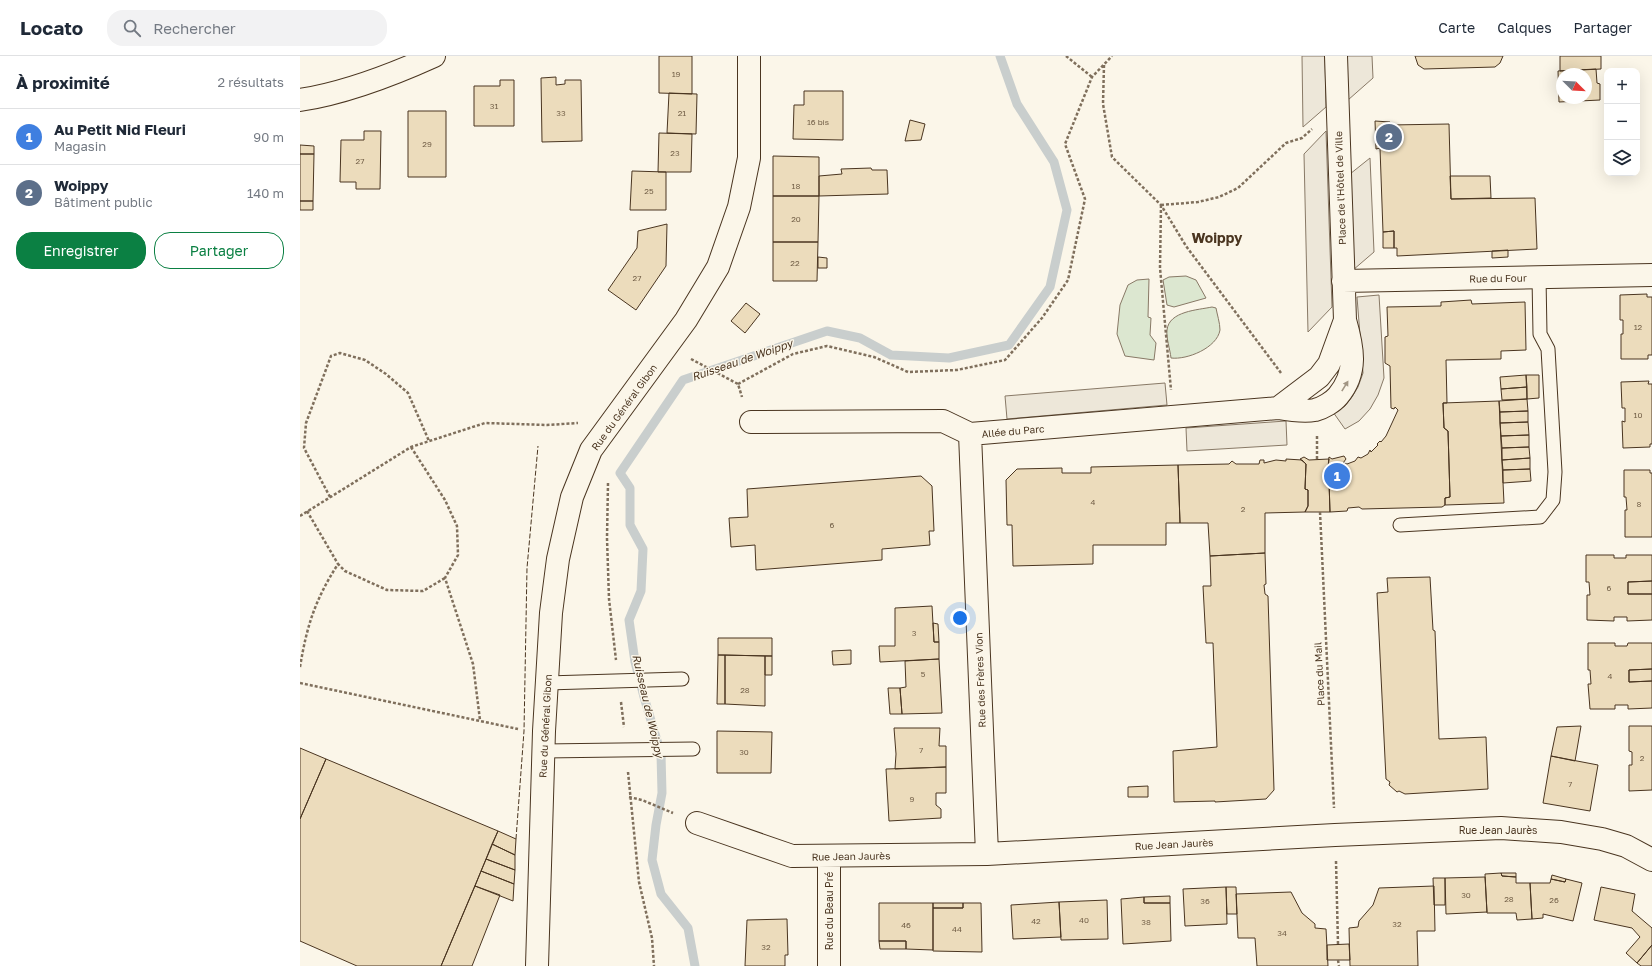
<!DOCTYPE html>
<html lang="fr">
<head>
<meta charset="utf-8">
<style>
  :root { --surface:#fff; --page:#f2f2f3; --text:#1f2937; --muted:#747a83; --line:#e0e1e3; --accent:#0b8043 }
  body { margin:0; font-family:"Golos Text",sans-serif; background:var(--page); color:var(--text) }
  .controls { position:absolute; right:12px; top:12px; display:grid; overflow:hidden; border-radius:8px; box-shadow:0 4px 16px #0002 }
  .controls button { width:36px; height:36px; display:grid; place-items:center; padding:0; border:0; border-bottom:1px solid var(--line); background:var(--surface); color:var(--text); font:20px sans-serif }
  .compass { position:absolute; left:1256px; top:12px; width:36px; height:36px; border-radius:50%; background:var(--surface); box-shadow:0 4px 16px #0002; rotate:114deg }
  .you { position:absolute; left:660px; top:562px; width:14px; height:14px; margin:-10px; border:3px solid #fff; border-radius:50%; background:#1a73e8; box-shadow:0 0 0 6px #1a73e833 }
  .badge { display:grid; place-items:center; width:26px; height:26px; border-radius:50%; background:var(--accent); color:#fff; font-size:13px; font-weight:700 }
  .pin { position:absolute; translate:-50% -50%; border:2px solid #fff; box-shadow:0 1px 4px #0006 }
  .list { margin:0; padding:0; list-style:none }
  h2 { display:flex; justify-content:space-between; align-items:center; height:52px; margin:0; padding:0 16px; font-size:17px }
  h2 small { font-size:13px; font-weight:400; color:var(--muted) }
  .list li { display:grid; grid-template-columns:26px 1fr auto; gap:12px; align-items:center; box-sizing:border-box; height:56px; padding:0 16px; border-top:1px solid var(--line) }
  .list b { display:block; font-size:15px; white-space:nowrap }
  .list p { margin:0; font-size:13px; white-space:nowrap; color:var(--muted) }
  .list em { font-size:13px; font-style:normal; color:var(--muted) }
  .actions { display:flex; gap:8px; padding:12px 16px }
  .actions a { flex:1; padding:9px 0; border:1px solid var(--accent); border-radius:16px; text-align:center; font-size:14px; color:var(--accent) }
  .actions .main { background:var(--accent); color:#fff }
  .icon { flex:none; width:22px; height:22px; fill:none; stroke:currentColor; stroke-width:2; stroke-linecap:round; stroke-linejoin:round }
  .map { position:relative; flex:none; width:1352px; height:910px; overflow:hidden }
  header { display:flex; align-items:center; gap:24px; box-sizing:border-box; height:56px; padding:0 20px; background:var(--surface); border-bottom:1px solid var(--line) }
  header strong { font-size:19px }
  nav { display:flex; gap:22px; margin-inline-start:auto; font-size:14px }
  .search { width:280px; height:36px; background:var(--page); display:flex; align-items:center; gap:10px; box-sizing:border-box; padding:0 14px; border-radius:16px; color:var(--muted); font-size:15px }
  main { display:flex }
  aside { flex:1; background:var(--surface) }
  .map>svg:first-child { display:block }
</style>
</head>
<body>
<header>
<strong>Locato</strong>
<div class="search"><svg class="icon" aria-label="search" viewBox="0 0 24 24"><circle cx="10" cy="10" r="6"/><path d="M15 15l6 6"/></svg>Rechercher</div>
<nav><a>Carte</a><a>Calques</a><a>Partager</a></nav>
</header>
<main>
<aside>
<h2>À proximité<small>2 résultats</small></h2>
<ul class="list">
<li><span class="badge" style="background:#3f7fe0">1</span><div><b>Au Petit Nid Fleuri</b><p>Magasin</p></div><em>90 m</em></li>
<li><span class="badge" style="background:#5c6f8a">2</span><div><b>Woippy</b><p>Bâtiment public</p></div><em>140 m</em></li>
</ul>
<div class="actions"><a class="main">Enregistrer</a><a>Partager</a></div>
</aside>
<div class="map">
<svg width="1352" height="910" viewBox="0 0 1352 910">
  <rect width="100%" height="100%" fill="#fbf6e9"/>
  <!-- green -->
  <path fill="#dce7d0" stroke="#887966" d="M 886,220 L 896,224 L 906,242 L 874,251 L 867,249 L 863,224 L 869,221 Z
    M 849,223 L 848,261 L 851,262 L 850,279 L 856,287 L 854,304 L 825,300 L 817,278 L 820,249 L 828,229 L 837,224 Z
    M 912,251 L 916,252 C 917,258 920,267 920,274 C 917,292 887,304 871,302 C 870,293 866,282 867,274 C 869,255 898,254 912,251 Z"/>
  <!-- parking -->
  <path fill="#ede7d9" stroke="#887966" d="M 1002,0 L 1025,0 L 1026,51 L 1003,71 Z
    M 1047,0 L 1072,0 L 1073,22 L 1048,44 Z
    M 1026,75 L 1032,251 L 1008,276 L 1004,98 Z
    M 1070,102 L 1074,196 L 1053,214 L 1050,118 Z
    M 1079,239 L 1084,322 L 1078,339 L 1070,353 L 1059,365 L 1045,373 L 1033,356 L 1045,350 L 1052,341 L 1058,331 L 1063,317 L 1057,241 Z
    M 865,327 L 867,349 L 707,363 L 705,340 Z
    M 986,365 L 987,389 L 887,395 L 886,372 Z"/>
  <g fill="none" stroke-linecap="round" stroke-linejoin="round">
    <!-- stream -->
    <path stroke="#c9cecd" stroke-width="9" d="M 395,910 L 388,872 L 361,838 L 352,804 L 356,769 L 362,737 L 361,698 L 344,641 L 335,606 L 329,564 L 341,535 L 343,493 L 330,469 L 330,432 L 320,417 L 383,324 L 527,275 L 560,282 L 591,299 L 649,302 L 709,289 L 750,231 L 767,154 L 754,106 L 717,48 L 700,0"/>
  </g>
  <!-- building -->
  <path fill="#ecdcbc" stroke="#4a3520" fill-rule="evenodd" d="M 359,0 L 392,0 L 392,38 L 359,37 Z
    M 1115,0 L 1203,0 L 1200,7 L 1195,11 L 1124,13 L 1118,9 Z
    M 1260,0 L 1301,0 L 1301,13 L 1260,15 Z
    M 1296,13 L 1297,27 L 1300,28 L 1300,44 L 1259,46 L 1258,15 ZM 1262,18 L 1286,18 L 1286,42 L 1262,42 Z
    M 256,21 L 256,29 L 265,28 L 265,24 L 281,24 L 282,85 L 242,86 L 241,22 Z
    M 200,24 L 214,24 L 214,70 L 174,70 L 174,30 L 200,30 Z
    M 504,35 L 543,35 L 543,84 L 493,83 L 494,49 L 504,49 Z
    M 369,37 L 397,38 L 396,78 L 367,77 Z
    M 108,55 L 146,55 L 146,121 L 108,121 Z
    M 610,64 L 625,68 L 621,84 L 605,85 Z
    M 1075,65 L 1090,66 L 1090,69 L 1149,68 L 1151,143 L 1235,142 L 1237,193 L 1097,200 L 1097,192 L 1094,192 L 1094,175 L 1083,176 L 1080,92 L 1076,93 Z
    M 64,75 L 81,75 L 80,133 L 56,133 L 56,126 L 40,126 L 41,84 L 64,84 Z
    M 359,77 L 392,78 L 391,116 L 358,116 Z
    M 0,89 L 14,90 L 14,98 L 0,98 Z
    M 0,98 L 14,98 L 13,145 L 0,145 Z
    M 473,100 L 519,101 L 519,140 L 473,140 Z
    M 571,112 L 572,114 L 587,114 L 588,138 L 519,140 L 519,120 L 542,118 L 541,113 Z
    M 332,115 L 366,116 L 366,154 L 330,154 Z
    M 1150,120 L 1190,120 L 1191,142 L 1151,143 Z
    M 473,140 L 519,140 L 518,186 L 473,186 Z
    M 0,145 L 13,145 L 13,154 L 0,154 Z
    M 367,168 L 366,210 L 336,254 L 308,234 L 337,192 L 338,175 Z
    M 1094,175 L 1094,192 L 1083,192 L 1083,176 Z
    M 473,186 L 518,186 L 517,225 L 473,225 Z
    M 1208,194 L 1208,201 L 1192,202 L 1192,195 Z
    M 518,201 L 527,202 L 527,212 L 518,212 Z
    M 1347,238 L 1347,241 L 1352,241 L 1352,299 L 1348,299 L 1348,303 L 1321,303 L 1321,278 L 1323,278 L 1323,264 L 1320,264 L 1320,239 Z
    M 1171,244 L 1172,248 L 1225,246 L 1226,294 L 1201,295 L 1201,303 L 1146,304 L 1147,347 L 1143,347 L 1144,372 L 1148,375 L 1150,441 L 1145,442 L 1145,449 L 1142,451 L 1062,453 L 1059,451 L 1048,452 L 1047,455 L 1030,456 L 1029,425 L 1027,422 L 1029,401 L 1032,403 L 1044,400 L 1046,403 L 1043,407 L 1047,408 L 1055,405 L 1058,401 L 1061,402 L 1068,398 L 1070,394 L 1071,396 L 1078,389 L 1077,388 L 1080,385 L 1081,386 L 1086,380 L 1098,354 L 1095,351 L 1094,353 L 1091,352 L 1090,310 L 1085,307 L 1085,281 L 1088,280 L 1087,251 L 1141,250 L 1141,246 Z
    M 446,247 L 460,258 L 445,277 L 431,265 Z
    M 1226,319 L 1239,319 L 1239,342 L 1227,343 Z
    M 1226,319 L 1227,331 L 1201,333 L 1200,321 Z
    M 1349,325 L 1348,328 L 1352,328 L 1352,388 L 1350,388 L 1350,391 L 1323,392 L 1322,365 L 1325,366 L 1325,352 L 1322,352 L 1321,326 Z
    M 1227,331 L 1227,343 L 1202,344 L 1201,333 Z
    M 1227,343 L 1228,355 L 1200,356 L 1199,345 Z
    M 1199,345 L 1204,447 L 1145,449 L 1145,442 L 1150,441 L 1148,375 L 1144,372 L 1143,347 Z
    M 1228,355 L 1228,366 L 1200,367 L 1200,356 Z
    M 1228,366 L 1229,379 L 1201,380 L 1200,367 Z
    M 1229,379 L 1229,391 L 1202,392 L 1201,380 Z
    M 1229,391 L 1230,402 L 1202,404 L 1202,392 Z
    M 1004,401 L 1009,404 L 1029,403 L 1027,422 L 1029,425 L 1030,456 L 1005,456 L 1008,450 L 1008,434 L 1005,433 L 1006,408 L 1000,403 Z
    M 1230,402 L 1230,413 L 1203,414 L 1202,404 Z
    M 986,403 L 1002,404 L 1006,408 L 1005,433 L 1008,434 L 1008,450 L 1005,456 L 965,457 L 965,497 L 910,500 L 908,467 L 880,467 L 878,409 L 929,408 L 932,405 L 936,408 L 959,408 L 960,404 L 964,404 L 964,407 L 976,404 L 986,405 Z
    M 878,409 L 880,467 L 866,467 L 866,489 L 793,489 L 793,508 L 713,510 L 712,469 L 707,469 L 706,424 L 717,413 L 762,412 L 762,417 L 791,417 L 791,411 Z
    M 1230,413 L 1231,425 L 1203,427 L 1203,414 Z
    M 1324,414 L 1350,414 L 1350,417 L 1352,417 L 1352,481 L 1325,481 L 1325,454 L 1327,454 L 1326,441 L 1324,441 Z
    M 621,420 L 632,430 L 634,475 L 629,475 L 630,489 L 582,493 L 582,504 L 456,514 L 455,489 L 431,491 L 429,462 L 448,461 L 447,433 Z
    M 965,497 L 966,528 L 964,529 L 965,538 L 968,540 L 974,734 L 966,743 L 915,746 L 915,745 L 874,746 L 873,695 L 917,691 L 913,587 L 906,587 L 903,530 L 911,530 L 910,500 Z
    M 1286,499 L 1314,499 L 1314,502 L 1326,502 L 1326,499 L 1352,499 L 1352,525 L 1328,526 L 1328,538 L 1352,538 L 1352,564 L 1327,565 L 1327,561 L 1314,561 L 1314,565 L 1287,564 L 1287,539 L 1290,539 L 1289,526 L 1286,526 Z
    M 1130,521 L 1133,574 L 1135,575 L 1139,683 L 1186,681 L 1188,733 L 1105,738 L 1099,735 L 1097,736 L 1089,729 L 1090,726 L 1086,723 L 1077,537 L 1088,536 L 1087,522 Z
    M 1352,525 L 1352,538 L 1328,538 L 1328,526 Z
    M 632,550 L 634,586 L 639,586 L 639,603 L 580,606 L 579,590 L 595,590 L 595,552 Z
    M 633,567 L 638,568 L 639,586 L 634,586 Z
    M 418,582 L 472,582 L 472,600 L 418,599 Z
    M 1288,587 L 1315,587 L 1315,590 L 1327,590 L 1328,587 L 1352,587 L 1352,613 L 1329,614 L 1329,626 L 1352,625 L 1352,652 L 1328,653 L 1328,649 L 1315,649 L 1315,653 L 1290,653 L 1288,628 L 1291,628 L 1290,614 L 1288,614 Z
    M 551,594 L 551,608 L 533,609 L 532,595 Z
    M 418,599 L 425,599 L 425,648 L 417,648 Z
    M 425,599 L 465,600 L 465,650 L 425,648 Z
    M 465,600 L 472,600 L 472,619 L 465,619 Z
    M 639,603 L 642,657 L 602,658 L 600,632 L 606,631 L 605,605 Z
    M 1352,613 L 1352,625 L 1329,626 L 1329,614 Z
    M 588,632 L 600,632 L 602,658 L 590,658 Z
    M 1281,670 L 1275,705 L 1251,700 L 1257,671 Z
    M 1329,670 L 1352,670 L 1352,734 L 1329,735 L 1329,709 L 1332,709 L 1332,696 L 1329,695 Z
    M 594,672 L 640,672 L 639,690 L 646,690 L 646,711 L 595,713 L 596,698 Z
    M 417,675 L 472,676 L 471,717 L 417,717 Z
    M 0,692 L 26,703 L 0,763 Z
    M 1251,700 L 1298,709 L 1290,755 L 1243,747 Z
    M 26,703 L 198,775 L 141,910 L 57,910 L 0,885 L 0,763 Z
    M 646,711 L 646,737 L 636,737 L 636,749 L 641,753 L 641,762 L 589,765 L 586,713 Z
    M 848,730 L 848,741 L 828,741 L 828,731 Z
    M 198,775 L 216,783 L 215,799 L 192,788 Z
    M 192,788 L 215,799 L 215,814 L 186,803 Z
    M 186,803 L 215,814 L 214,828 L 181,815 Z
    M 181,815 L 214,828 L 213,845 L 175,830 Z
    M 1201,817 L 1202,820 L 1216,821 L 1216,827 L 1230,827 L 1232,863 L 1217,864 L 1216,857 L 1187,857 L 1185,818 Z
    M 1201,817 L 1216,817 L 1216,821 L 1202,820 Z
    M 1252,819 L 1266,823 L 1265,826 L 1251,823 Z
    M 1185,821 L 1187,856 L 1146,858 L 1145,822 Z
    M 1133,822 L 1145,822 L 1145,849 L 1134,849 Z
    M 1251,823 L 1265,826 L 1266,823 L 1282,827 L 1273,865 L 1243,858 L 1243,862 L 1232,863 L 1230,827 L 1250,827 Z
    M 175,830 L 200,839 L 172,910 L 141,910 Z
    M 1134,830 L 1135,875 L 1117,875 L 1118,910 L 1050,910 L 1049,872 L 1058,871 L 1059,865 L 1073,849 L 1079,832 Z
    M 926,831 L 927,868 L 885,870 L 883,833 Z
    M 926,831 L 936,831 L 937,858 L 927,858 Z
    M 1301,831 L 1335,838 L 1332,855 L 1352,872 L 1352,889 L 1337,907 L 1326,897 L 1340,881 L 1332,872 L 1294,864 Z
    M 991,836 L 1002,857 L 1015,868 L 1015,872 L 1026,873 L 1028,910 L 957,910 L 955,882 L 938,882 L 936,838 Z
    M 870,840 L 870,847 L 844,847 L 844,841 Z
    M 844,841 L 844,847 L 870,847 L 871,885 L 823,888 L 821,843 Z
    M 807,844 L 808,883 L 761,884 L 759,846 Z
    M 759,846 L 761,881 L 713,883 L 711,849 Z
    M 579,847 L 633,847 L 633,894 L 606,893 L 606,885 L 579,885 Z
    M 633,847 L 663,847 L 663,852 L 633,852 Z
    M 663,847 L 681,847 L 682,896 L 633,895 L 633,852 L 663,852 Z
    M 487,863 L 488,899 L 485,899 L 485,910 L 445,910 L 447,864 Z
    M 579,885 L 606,885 L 606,893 L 580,893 Z
    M 1049,888 L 1050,904 L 1027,904 L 1027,889 Z
    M 1352,889 L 1352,910 L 1341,910 L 1337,907 Z"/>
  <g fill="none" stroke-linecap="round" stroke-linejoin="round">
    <defs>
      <path id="service" d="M 1100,469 L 1240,461 L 1253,444 L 1255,416 L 1248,293 L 1240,278 L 1239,221
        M 247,627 L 382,623
        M 244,695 L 393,693"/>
      <path id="minor" d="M 0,44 C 46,37 92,19 134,0
        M 1043,225 L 1352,219
        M 978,352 L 1019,321 L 1029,308 L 1045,264
        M 451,366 L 643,365 L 670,378 L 978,352 C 990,354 1003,356 1015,354 C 1023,352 1033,346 1038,340 C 1058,316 1053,292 1045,264 L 1036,0
        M 670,378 L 687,798
        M 397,767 L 492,800 L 687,798 L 1035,779 L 1201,772 L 1261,776 L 1302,783 L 1326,790 L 1352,804
        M 529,800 L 529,910
        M 237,910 L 244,675 L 251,557 L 258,503 L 272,441 L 291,394 L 386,264 L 418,211 L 439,151 L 449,102 L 449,0"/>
    </defs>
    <!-- service casing -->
    <use href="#service" stroke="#4a3520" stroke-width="15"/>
    <!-- minor casing -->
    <use href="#minor" stroke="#4a3520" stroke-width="24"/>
    <!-- path -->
    <path stroke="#7f6f5c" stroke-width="2.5" stroke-dasharray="3 2" stroke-linecap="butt" d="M 766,0 L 792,21
      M 804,9 L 803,48 L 812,101 L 861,149 L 886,190 L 981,317
      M 861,149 L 860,212 L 871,334
      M 861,149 L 898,146 L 919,141 L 938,132 L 986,87 L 1002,82 L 1012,73
      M 391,303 L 438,328 L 442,341
      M 438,328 L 493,298 L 527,290 L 574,301 L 608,316 L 657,314 L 705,304 L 742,262 L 768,224 L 785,143 L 765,88 L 792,21 L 812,0
      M 1017,380 L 1017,403
      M 111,391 L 145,444 L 157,470 L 158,499 L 145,522 L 173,608 L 180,664
      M 308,427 L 307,482 L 309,543 L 316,604
      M 30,441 L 4,392 L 6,367 L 31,300 L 40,297 L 65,304 L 86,318 L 108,337 L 129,385
      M 7,455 L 38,508
      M 1020,456 L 1034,752
      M 0,460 L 111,391 L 185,367 L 247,369 L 278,367
      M 0,611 C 7,569 15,544 38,508 L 45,515 L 87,534 L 123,535 L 145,522
      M 0,627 L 218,673
      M 321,646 L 324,671
      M 328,716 L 339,826 L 352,882 L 354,910
      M 329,741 L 342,744 L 373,757
      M 1036,805 L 1038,888
      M 1038,904 L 1039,910"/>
    <!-- service -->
    <use href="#service" stroke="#fbf6e9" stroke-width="13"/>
    <!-- minor -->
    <use href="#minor" stroke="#fbf6e9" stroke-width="22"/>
    <!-- fence -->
    <path stroke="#4a3520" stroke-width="1" stroke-dasharray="5 2" stroke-linecap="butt" d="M 216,783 L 224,675 L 227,512 L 238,390"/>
  </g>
  <!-- one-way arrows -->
  <defs><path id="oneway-solid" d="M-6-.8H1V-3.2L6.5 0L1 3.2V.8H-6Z"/></defs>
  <use fill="#a29684" href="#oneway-solid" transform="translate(1045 330) rotate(-58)"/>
  <g text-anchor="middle" stroke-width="3" stroke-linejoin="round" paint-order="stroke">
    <!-- number labels -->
    <g font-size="8" fill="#725f47">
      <text x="376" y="21">19</text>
      <text x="194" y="53">31</text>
      <text x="261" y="60">33</text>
      <text x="382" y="60">21</text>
      <text x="518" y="69">16 bis</text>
      <text x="127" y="91">29</text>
      <text x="375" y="100">23</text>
      <text x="60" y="108">27</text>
      <text x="496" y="133">18</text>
      <text x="349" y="138">25</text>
      <text x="496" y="166">20</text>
      <text x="495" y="210">22</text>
      <text x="337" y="225">27</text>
      <text x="1338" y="274">12</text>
      <text x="1338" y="362">10</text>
      <text x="793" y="449">4</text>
      <text x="1339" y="451">8</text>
      <text x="943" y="456">2</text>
      <text x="532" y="472">6</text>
      <text x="1309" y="535">6</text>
      <text x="614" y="580">3</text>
      <text x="623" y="621">5</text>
      <text x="1310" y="623">4</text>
      <text x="445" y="637">28</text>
      <text x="621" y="697">7</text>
      <text x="444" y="699">30</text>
      <text x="1342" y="705">2</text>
      <text x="1270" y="731">7</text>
      <text x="612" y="746">9</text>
      <text x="1166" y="842">30</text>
      <text x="1209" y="846">28</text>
      <text x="1254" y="847">26</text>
      <text x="905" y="848">36</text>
      <text x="784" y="867">40</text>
      <text x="736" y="868">42</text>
      <text x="846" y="869">38</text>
      <text x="1097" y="871">32</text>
      <text x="606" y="872">46</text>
      <text x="657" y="876">44</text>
      <text x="982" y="880">34</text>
      <text x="466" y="894">32</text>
    </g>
    <!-- street labels -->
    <g font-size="10" fill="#4a3520" stroke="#fbf6e9">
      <text transform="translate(1040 132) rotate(-92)" y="4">Place de l'Hôtel de Ville</text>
      <text transform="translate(1198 222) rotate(-1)" y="4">Rue du Four</text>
      <text transform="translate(324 351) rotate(-54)" y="4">Rue du Général Gibon</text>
      <text transform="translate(713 375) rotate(-5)" y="4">Allée du Parc</text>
      <text transform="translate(1019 618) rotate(-93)" y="4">Place du Mail</text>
      <text transform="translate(680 624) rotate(-92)" y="4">Rue des Frères Vion</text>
      <text transform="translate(245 670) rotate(-87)" y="4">Rue du Général Gibon</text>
      <text x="1198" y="778">Rue Jean Jaurès</text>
      <text transform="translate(874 788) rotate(-3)" y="4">Rue Jean Jaurès</text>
      <text transform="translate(551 800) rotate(-1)" y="4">Rue Jean Jaurès</text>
      <text transform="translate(529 855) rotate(-90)" y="4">Rue du Beau Pré</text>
    </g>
    <!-- water labels -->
    <g font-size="11" font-style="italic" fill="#4a3520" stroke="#fbf6e9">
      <text transform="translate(442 304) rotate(-19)" y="4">Ruisseau de Woippy</text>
      <text transform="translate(348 650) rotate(77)" y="4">Ruisseau de Woippy</text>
    </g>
    <!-- district labels -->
    <g font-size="14" font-weight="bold" fill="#4a3520" stroke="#fbf6e9">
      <text x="917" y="187">Woippy</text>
    </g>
  </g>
</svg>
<div class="controls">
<button>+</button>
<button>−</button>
<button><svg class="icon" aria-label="layers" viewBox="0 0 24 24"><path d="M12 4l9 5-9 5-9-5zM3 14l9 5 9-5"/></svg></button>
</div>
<svg class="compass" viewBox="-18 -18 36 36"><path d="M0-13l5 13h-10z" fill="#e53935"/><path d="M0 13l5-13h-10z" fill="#747a83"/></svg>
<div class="you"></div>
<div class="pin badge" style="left:1037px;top:420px;background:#3f7fe0">1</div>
<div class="pin badge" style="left:1089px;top:81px;background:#5c6f8a">2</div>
</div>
</main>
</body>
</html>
